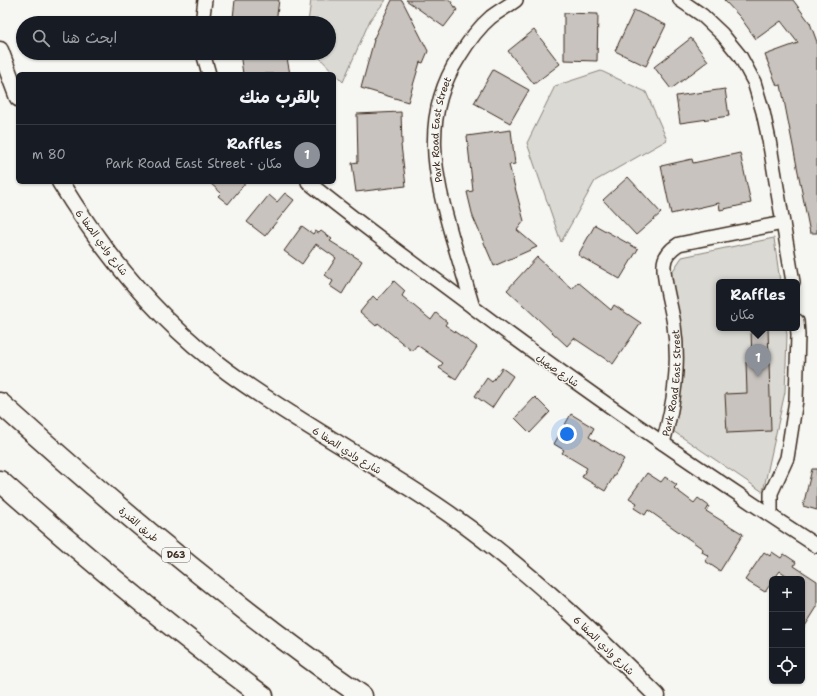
<!DOCTYPE html>
<html lang="ar">
<head>
<meta charset="utf-8">
<style>
  :root { --surface:#171b24; --page:#20242c; --text:#f1f3f6; --muted:#9ea1a6; --line:#363941; --accent:#8c9099 }
  body { margin:0; font-family:"Shantell Sans","Playpen Sans Arabic",sans-serif; background:var(--page); color:var(--text); direction:rtl }
  .controls { position:absolute; right:12px; bottom:12px; display:grid; overflow:hidden; border-radius:6px; box-shadow:0 1px 3px #0004 }
  .controls button { width:36px; height:36px; display:grid; place-items:center; padding:0; border:0; border-bottom:1px solid var(--line); background:var(--surface); color:var(--text); font:20px sans-serif }
  .you { position:absolute; left:567px; top:434px; width:14px; height:14px; margin:-10px; border:3px solid #fff; border-radius:50%; background:#1a73e8; box-shadow:0 0 0 6px #1a73e833 }
  .badge { display:grid; place-items:center; width:26px; height:26px; border-radius:50%; background:var(--accent); color:#fff; font-size:13px; font-weight:700 }
  .pin { position:absolute; translate:-50% -33px; filter:drop-shadow(0 1px 2px #0008) }
  .pin::after { content:''; position:absolute; top:21px; width:14px; height:12px; background:inherit; clip-path:polygon(0 0,100% 0,50% 100%) }
  .popup { position:absolute; left:716px; top:279px; width:84px; height:52px; box-sizing:border-box; display:grid; place-content:center; border-radius:6px; background:var(--surface); filter:drop-shadow(0 1px 3px #0005); font-size:13px; white-space:nowrap; color:var(--muted) }
  .popup b { font-size:15px; color:var(--text) }
  .popup::after { content:''; position:absolute; left:50%; top:100%; margin-left:-8px; border:8px solid transparent; border-top-color:var(--surface) }
  .list { margin:0; padding:0; list-style:none }
  h2 { display:flex; justify-content:space-between; align-items:center; height:52px; margin:0; padding:0 16px; font-size:17px }
  h2 small { font-size:13px; font-weight:400; color:var(--muted) }
  .list li { display:grid; grid-template-columns:26px 1fr auto; gap:12px; align-items:center; box-sizing:border-box; height:60px; padding:0 16px; border-top:1px solid var(--line) }
  .list b { display:block; font-size:15px; white-space:nowrap }
  .list p { margin:0; font-size:13px; white-space:nowrap; color:var(--muted) }
  .list em { font-size:13px; font-style:normal; color:var(--muted) }
  .icon { flex:none; width:22px; height:22px; fill:none; stroke:currentColor; stroke-width:2; stroke-linecap:round; stroke-linejoin:round }
  .map { position:relative; flex:none; width:817px; height:696px; overflow:hidden; direction:ltr }
  .search { position:absolute; background:var(--surface); box-shadow:0 1px 3px #0004; left:16px; top:16px; width:320px; height:44px; display:flex; align-items:center; gap:10px; box-sizing:border-box; padding:0 14px; border-radius:22px; color:var(--muted); font-size:15px }
  .panel { position:absolute; background:var(--surface); box-shadow:0 1px 3px #0004; left:16px; top:72px; width:320px; height:112px; border-radius:6px; direction:rtl }
  .map>svg:first-child { display:block }
</style>
</head>
<body>
<div class="map">
<svg width="817" height="696" viewBox="0 0 817 696">
  <rect width="100%" height="100%" fill="#f6f6f2"/>
  <filter id="ink" filterUnits="userSpaceOnUse"><feTurbulence type="fractalNoise" baseFrequency=".025" numOctaves="2"/><feDisplacementMap in="SourceGraphic" scale="8" xChannelSelector="R" yChannelSelector="G"/><feConvolveMatrix kernelMatrix="1 2 1 2 8 2 1 2 1" color-interpolation-filters="sRGB"/></filter>
  <g filter="url(#ink)">
    <!-- green -->
    <path fill="#dad9d3" stroke="#8a8278" d="M 311,0 L 386,0 L 370,20 L 343,82 L 315,53 L 329,53 L 329,23 L 308,23 Z
      M 601,71 L 646,92 L 667,140 L 595,181 L 561,242 L 527,143 L 555,86 Z
      M 774,238 L 780,282 L 719,282 L 719,328 L 786,328 L 787,335 L 785,392 L 763,492 L 670,429 L 678,395 L 670,275 L 682,257 Z"/>
    <!-- building -->
    <path fill="#c8c3be" stroke="#3b2a1e" d="M 235,0 L 279,0 L 276,22 L 233,18 Z
      M 392,0 L 402,0 L 428,51 L 423,63 L 420,62 L 408,102 L 361,88 L 374,40 L 373,40 Z
      M 406,0 L 450,0 L 457,10 L 444,27 Z
      M 724,0 L 793,0 L 810,23 L 817,42 L 817,233 L 810,233 L 781,85 L 777,86 L 765,55 L 798,43 L 781,21 L 756,39 L 740,17 Z
      M 634,10 L 666,25 L 646,66 L 615,51 Z
      M 564,13 L 598,14 L 597,61 L 564,60 Z
      M 534,30 L 560,64 L 534,84 L 508,51 Z
      M 691,38 L 708,61 L 671,89 L 654,67 Z
      M 240,53 L 286,53 L 290,74 L 243,74 Z
      M 493,70 L 529,90 L 510,123 L 474,103 Z
      M 725,89 L 729,116 L 680,123 L 676,96 Z
      M 401,112 L 402,144 L 401,145 L 406,186 L 356,192 L 352,163 L 358,162 L 357,114 Z
      M 511,130 L 515,164 L 509,165 L 524,221 L 517,230 L 537,247 L 494,266 L 473,217 L 467,192 L 473,191 L 467,136 Z
      M 740,153 L 751,203 L 720,210 L 719,203 L 671,214 L 661,166 L 692,159 L 693,163 Z
      M 628,177 L 661,213 L 636,235 L 603,200 Z
      M 209,182 L 246,182 L 228,204 L 218,196 L 221,193 Z
      M 285,193 L 294,200 L 265,236 L 247,222 L 269,195 L 277,202 Z
      M 595,225 L 638,249 L 620,279 L 578,255 Z
      M 302,226 L 313,234 L 315,231 L 319,233 L 321,231 L 332,239 L 330,241 L 362,261 L 342,294 L 330,286 L 333,281 L 325,275 L 336,258 L 316,244 L 302,264 L 284,251 Z
      M 537,257 L 572,289 L 578,282 L 611,310 L 614,305 L 641,323 L 613,364 L 574,338 L 567,346 L 507,290 Z
      M 394,281 L 405,291 L 402,296 L 431,320 L 436,313 L 447,322 L 445,325 L 477,347 L 456,379 L 439,368 L 443,363 L 417,345 L 412,351 L 378,323 L 376,326 L 360,312 L 373,296 L 377,300 Z
      M 751,328 L 768,328 L 771,431 L 727,433 L 725,394 L 747,393 L 746,362 L 752,362 Z
      M 502,368 L 513,376 L 492,408 L 475,396 L 487,378 L 492,382 Z
      M 535,397 L 550,412 L 530,433 L 515,418 Z
      M 571,414 L 594,428 L 589,437 L 624,459 L 605,491 L 582,477 L 587,468 L 562,453 L 564,450 L 554,444 Z
      M 812,469 L 817,469 L 817,510 L 803,506 Z
      M 647,473 L 661,482 L 665,477 L 677,485 L 674,488 L 694,503 L 698,498 L 709,506 L 706,511 L 743,534 L 720,571 L 705,561 L 709,556 L 702,552 L 703,549 L 648,510 L 645,515 L 634,508 L 637,503 L 629,498 Z
      M 764,552 L 770,556 L 772,552 L 781,558 L 784,554 L 796,562 L 794,566 L 817,581 L 817,607 L 802,631 L 802,579 L 792,579 L 780,571 L 774,579 L 772,579 L 772,582 L 765,592 L 745,580 Z"/>
    <g fill="none" stroke-linecap="round" stroke-linejoin="round">
      <defs>
        <g id="minor">
          <path d="M 680,0 L 702,15 L 722,34 L 740,56 L 754,82 L 763,112 L 769,140 L 793,282"/>
          <path d="M 202,23 L 205,0"/>
          <path d="M 203,53 L 209,74"/>
          <path d="M 308,182 C 362,226 418,266 474,308 C 585,391 700,470 817,546"/>
          <path id="s1" d="M 473,307 C 466,284 459,261 452,237 C 434,174 421,116 459,57 C 468,42 478,28 491,17 C 499,11 508,6 516,0"/>
          <path id="s2" d="M 663,443 C 674,404 680,366 674,325 C 672,308 663,281 664,265 C 664,255 671,249 679,244 L 783,223"/>
          <path d="M 771,515 L 771,493 L 787,458 L 796,400 L 798,335 L 797,321"/>
        </g>
        <path id="tertiary" d="M 0,50 L 18,98
          M 60,182 C 104,254 160,322 228,372 C 306,429 393,472 470,529 C 537,579 598,637 657,696"/>
        <path id="primary" d="M 0,403 C 115,507 234,607 362,696
          M 0,481 C 84,556 172,629 263,696"/>
      </defs>
      <!-- minor casing -->
      <use href="#minor" stroke="#3b2a1e" stroke-width="16"/>
      <!-- tertiary casing -->
      <use href="#tertiary" stroke="#3b2a1e" stroke-width="19"/>
      <!-- primary casing -->
      <use href="#primary" stroke="#3b2a1e" stroke-width="23"/>
      <!-- minor -->
      <use href="#minor" stroke="#f6f6f2" stroke-width="13"/>
      <!-- tertiary -->
      <use href="#tertiary" stroke="#f6f6f2" stroke-width="16"/>
      <!-- primary -->
      <use href="#primary" stroke="#f6f6f2" stroke-width="20"/>
    </g>
  </g>
  <g text-anchor="middle" stroke-width="3" stroke-linejoin="round" paint-order="stroke">
    <!-- shield labels -->
    <rect fill="#f6f6f2" stroke="#73675e" stroke-width="1" x="162" y="548" width="28" height="14" rx="3"/>
    <g font-size="9" font-weight="bold" fill="#3b2a1e">
      <text x="176" y="558">D63</text>
    </g>
    <!-- street labels -->
    <g font-size="10" fill="#3b2a1e" stroke="#f6f6f2">
      <text dy="4" stroke="none"><textPath href="#s1" startOffset="183">Park Road East Street</textPath></text>
      <text transform="translate(102 242) rotate(53)" y="4">شارع وادي الصفا 6</text>
      <text transform="translate(558 370) rotate(35)" y="4">شارع صهيل</text>
      <text dy="4" stroke="none"><textPath href="#s2" startOffset="61">Park Road East Street</textPath></text>
      <text transform="translate(347 450) rotate(32)" y="4">شارع وادي الصفا 6</text>
      <text transform="translate(139 524) rotate(40)" y="4">طريق القدرة</text>
      <text transform="translate(604 645) rotate(44)" y="4">شارع وادي الصفا 6</text>
    </g>
  </g>
</svg>
<div class="controls">
<button>+</button>
<button>−</button>
<button><svg class="icon" aria-label="locate" viewBox="0 0 24 24"><circle cx="12" cy="12" r="6"/><path d="M12 2v4M12 18v4M2 12h4M18 12h4"/></svg></button>
</div>
<div class="you"></div>
<div class="pin badge" style="left:758px;top:377px">1</div>
<div class="popup"><b>Raffles</b>مكان</div>
<div class="search"><svg class="icon" aria-label="search" viewBox="0 0 24 24"><circle cx="10" cy="10" r="6"/><path d="M15 15l6 6"/></svg>ابحث هنا</div>
<section class="panel">
<h2>بالقرب منك<small></small></h2>
<ul class="list">
<li><span class="badge">1</span><div><b>Raffles</b><p>مكان · Park Road East Street</p></div><em>80 m</em></li>
</ul>
</section>
</div>
</body>
</html>
